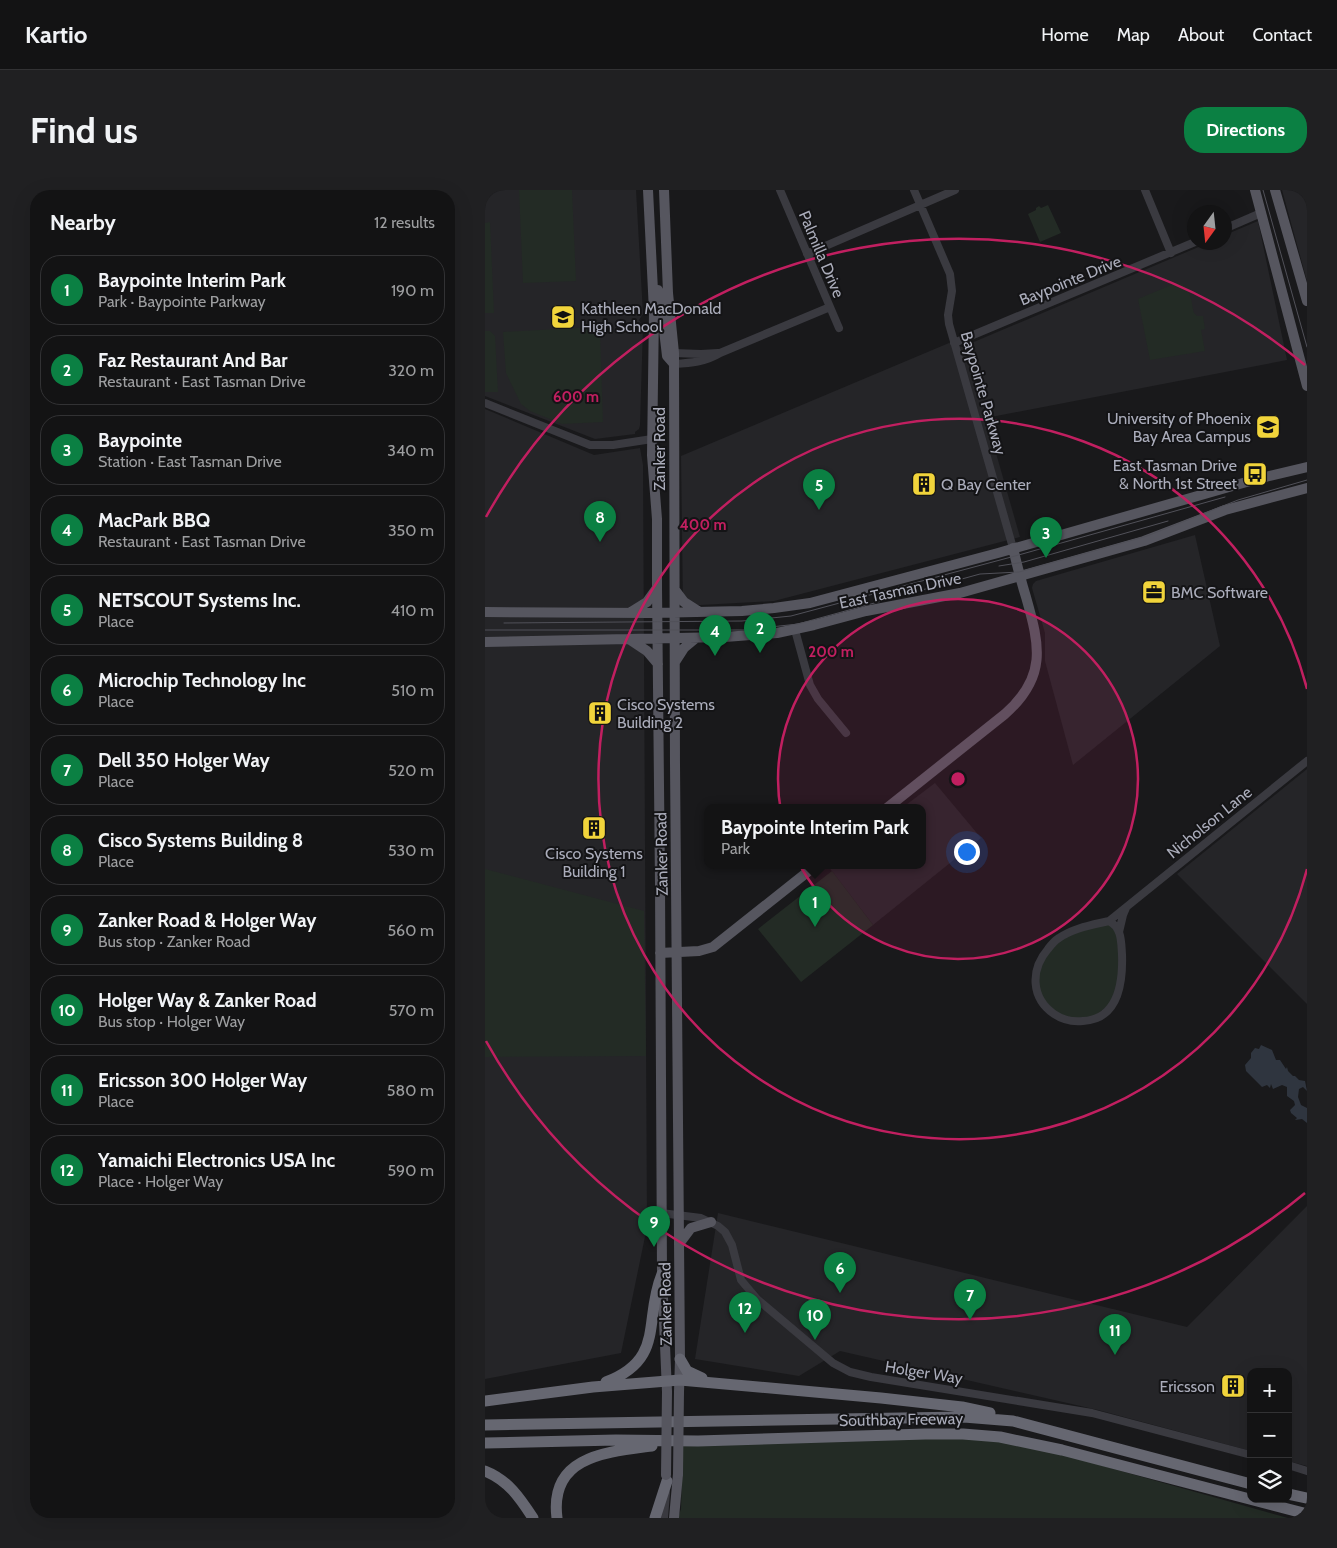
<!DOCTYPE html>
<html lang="en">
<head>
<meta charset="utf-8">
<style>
  :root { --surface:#131314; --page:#202022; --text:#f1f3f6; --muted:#9d9ea0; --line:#323234; --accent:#0b8043 }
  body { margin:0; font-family:Cabin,sans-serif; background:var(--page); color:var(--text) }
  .controls { position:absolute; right:15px; bottom:15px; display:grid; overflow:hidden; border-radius:10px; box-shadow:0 5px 20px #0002 }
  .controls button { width:45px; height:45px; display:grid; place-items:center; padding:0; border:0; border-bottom:1px solid var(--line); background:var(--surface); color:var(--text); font:25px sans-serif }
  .compass { position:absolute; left:702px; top:15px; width:45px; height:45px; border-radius:50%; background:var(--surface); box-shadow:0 5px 20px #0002; rotate:195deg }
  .you { position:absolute; left:481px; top:661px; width:18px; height:18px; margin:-12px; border:4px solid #fff; border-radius:50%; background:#1a73e8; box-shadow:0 0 0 8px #1a73e833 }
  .badge { display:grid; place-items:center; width:32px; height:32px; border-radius:50%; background:var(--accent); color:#fff; font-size:16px; font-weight:700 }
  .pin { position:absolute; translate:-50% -41px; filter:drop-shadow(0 1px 2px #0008) }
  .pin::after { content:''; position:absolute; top:26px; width:18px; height:15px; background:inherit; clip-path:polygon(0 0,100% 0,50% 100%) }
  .popup { position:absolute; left:219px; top:614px; width:222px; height:65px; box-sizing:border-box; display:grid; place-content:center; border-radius:10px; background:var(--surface); filter:drop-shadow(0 1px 4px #0005); font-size:16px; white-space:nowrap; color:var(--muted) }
  .popup b { font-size:19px; color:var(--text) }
  .popup::after { content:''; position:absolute; left:50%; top:100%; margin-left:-10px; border:10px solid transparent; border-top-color:var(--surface) }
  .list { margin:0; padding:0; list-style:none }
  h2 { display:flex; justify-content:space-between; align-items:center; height:65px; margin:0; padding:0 20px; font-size:21px }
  h2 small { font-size:16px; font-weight:400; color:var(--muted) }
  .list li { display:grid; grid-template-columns:32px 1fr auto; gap:15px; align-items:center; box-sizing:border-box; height:70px; margin:0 10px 10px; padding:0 10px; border:1px solid var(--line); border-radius:20px }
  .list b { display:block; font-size:19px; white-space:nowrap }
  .list p { margin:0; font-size:16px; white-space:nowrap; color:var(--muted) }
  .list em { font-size:16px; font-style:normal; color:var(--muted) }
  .icon { flex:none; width:28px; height:28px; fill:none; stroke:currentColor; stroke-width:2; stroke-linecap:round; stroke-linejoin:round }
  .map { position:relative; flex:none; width:822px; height:1328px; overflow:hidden; border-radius:20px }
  header { display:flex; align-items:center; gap:30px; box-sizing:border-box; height:70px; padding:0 25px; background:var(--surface); border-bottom:1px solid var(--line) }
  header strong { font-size:24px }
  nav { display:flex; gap:28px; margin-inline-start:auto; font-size:18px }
  .intro { display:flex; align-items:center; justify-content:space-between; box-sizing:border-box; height:120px; padding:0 30px }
  h1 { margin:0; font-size:35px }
  .button { padding:12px 22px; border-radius:20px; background:var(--accent); color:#fff; font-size:18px; font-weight:700 }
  main { display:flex; gap:30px; padding:0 30px }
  aside { flex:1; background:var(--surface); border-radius:20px; box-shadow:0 5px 20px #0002 }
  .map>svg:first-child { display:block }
</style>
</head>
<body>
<header>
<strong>Kartio</strong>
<nav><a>Home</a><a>Map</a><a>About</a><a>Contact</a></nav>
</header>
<div class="intro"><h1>Find us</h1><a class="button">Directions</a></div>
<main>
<aside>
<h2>Nearby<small>12 results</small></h2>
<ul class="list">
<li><span class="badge">1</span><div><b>Baypointe Interim Park</b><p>Park · Baypointe Parkway</p></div><em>190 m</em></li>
<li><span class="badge">2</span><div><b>Faz Restaurant And Bar</b><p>Restaurant · East Tasman Drive</p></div><em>320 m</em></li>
<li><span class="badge">3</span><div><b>Baypointe</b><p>Station · East Tasman Drive</p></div><em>340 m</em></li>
<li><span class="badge">4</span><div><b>MacPark BBQ</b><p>Restaurant · East Tasman Drive</p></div><em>350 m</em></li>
<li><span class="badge">5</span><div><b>NETSCOUT Systems Inc.</b><p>Place</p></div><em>410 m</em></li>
<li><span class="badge">6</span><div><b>Microchip Technology Inc</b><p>Place</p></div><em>510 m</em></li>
<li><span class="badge">7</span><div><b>Dell 350 Holger Way</b><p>Place</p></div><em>520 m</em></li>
<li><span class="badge">8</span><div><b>Cisco Systems Building 8</b><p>Place</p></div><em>530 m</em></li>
<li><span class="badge">9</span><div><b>Zanker Road &amp; Holger Way</b><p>Bus stop · Zanker Road</p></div><em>560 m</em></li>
<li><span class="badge">10</span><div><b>Holger Way &amp; Zanker Road</b><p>Bus stop · Holger Way</p></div><em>570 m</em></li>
<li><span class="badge">11</span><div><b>Ericsson 300 Holger Way</b><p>Place</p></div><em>580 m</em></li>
<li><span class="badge">12</span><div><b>Yamaichi Electronics USA Inc</b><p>Place · Holger Way</p></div><em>590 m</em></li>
</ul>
</aside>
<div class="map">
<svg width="822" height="1328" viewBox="0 0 822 1328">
  <rect width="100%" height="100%" fill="#19191b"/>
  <!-- built -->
  <path fill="#252528" d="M 0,0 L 151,0 L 158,124 L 154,130 L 158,136 L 155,235 L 154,239 L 150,242 L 150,244 L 110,249 L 0,206 Z
    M 797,0 L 822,0 L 822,91 Z
    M 773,31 L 802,170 L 501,228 L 535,347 L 289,411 L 198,416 L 196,266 L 464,153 L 477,157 L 723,53 L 739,52 L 740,45 Z
    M 0,219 L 109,265 L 155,258 L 158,275 L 162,1037 L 136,1163 L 0,1189 Z
    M 710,345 L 735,456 L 588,575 L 560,471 L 560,443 L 547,398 L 548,394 L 551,391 Z
    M 822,579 L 822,814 L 692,684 Z
    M 450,593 L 496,648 L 388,735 L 343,676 L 438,676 L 438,618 L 417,618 Z
    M 822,1016 L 822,1276 L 803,1271 L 803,1182 L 766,1182 L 766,1261 L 613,1220 L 355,1161 L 314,1186 L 210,1169 L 233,1023 L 702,1137 Z"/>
  <!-- green -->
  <path fill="#232b25" d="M 34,0 L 87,0 L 91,91 L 38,93 Z
    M 563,15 L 576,43 L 555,52 L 543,24 L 551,20 L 551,18 L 554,16 L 556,18 Z
    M 5,32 L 9,123 L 0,123 L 0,33 Z
    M 691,93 C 706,92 706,112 709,123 L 712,126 L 718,126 L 720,139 L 716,140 L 720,161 L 665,170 L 653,109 Z
    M 109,137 L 115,142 L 118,232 L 77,234 L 45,221 L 36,214 L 21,183 L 18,142 Z
    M 0,141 L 5,141 L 10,146 L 13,202 L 0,202 Z
    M 0,679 L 159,721 L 161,866 L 0,867 Z
    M 347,681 L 388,735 L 316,792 L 273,739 Z
    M 623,733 L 632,743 L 635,777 L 633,797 L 625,814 L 606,829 L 595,830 L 573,824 L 555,806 L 552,787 L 560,766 L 573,751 L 588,743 Z
    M 515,1247 L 803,1328 L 193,1328 L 196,1319 L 198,1251 Z"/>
  <!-- water -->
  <path fill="#2f353f" d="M 776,855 L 787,860 L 791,870 L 795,870 L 801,879 L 802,877 L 803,881 L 808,886 L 810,886 L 814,890 L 820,891 L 822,901 L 818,897 L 814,899 L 813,907 L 816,915 L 822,918 L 822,933 L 817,929 L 810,930 L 812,928 L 806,923 L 805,920 L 810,915 L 809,911 L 802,906 L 802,897 L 797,895 L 788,899 L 786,894 L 785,898 L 782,895 L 777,897 L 761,881 L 760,875 L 766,868 L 766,863 L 770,858 L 774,859 Z"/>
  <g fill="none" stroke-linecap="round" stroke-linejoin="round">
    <!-- minor -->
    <path stroke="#3a3a40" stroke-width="8" d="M 295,0 L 354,138
      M 429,0 L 465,84 L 467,101 L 463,125 L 464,134 L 528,358
      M 660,0 L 686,63
      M 739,39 L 776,23
      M 322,64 L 470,0
      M 469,153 L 710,52
      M 189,163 L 216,164 L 233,163
      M 189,174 C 206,173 220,172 235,163 L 345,117
      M 0,213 L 105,255 L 128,255 L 167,249
      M 310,440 L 325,495 L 333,509 L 361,543
      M 624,731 C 637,738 636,751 637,764 C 638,792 634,829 598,831 C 589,832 578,830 569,824 C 546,808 545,780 563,759 C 566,755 569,751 574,748 C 588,738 607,735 624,731 L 822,571
      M 634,742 L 638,725 L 641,718
      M 176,1023 L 216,1028 L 233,1036 L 240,1042 L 247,1055 L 256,1090 L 272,1109 L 348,1173 L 365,1182 L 386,1187 L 607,1223 L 766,1265
      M 803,1275 L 822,1281
      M 179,1328 L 181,1303"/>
    <!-- major -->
    <path stroke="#56565f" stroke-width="10" d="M 163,0 L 169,121 L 167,265 L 172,329 L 172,398 L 175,694 L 177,1084 L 182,1202
      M 179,0 L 183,103 L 189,163 L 190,574 L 195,1169 L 194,1202
      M 770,0 L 822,196
      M 790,0 L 822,111
      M 173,100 L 175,106 L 182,166 L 189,174
      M 190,400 L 199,412 L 213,421
      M 0,422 L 165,423 L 257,421 L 289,418 L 325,413 L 513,363 L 772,289 L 822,277
      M 146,422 L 162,412 L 172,398
      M 144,449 L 162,461 L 173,474
      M 0,452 L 240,447 L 292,443 L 329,435 L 381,421 L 475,403 L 659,351 L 740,320 L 822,298
      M 190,472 L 199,458 L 211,448
      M 402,618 L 520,524 C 562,487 555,456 541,407 C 536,391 532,375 528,358
      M 175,763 L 214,761 L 228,757 L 330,676
      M 194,1054 L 206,1038 L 226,1032
      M 189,1328 L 193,1284"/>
    <!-- highway -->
    <path stroke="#666771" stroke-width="11" d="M 195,1169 L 202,1181 L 217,1188
      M 121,1192 C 181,1169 158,1130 177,1084
      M 0,1211 L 108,1197 L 195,1190 L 396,1208 L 477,1217 L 505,1223
      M 0,1235 L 479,1227 L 528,1231 L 766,1294
      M 0,1253 L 131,1250 L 213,1251 L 440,1244 L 478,1244 L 515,1247 L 577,1260 L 822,1324
      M 0,1281 C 23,1290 35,1308 48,1328
      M 803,1304 L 822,1308
      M 72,1328 C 64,1266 121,1262 167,1256
      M 170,1328 L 182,1291"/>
    <!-- tram -->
    <path stroke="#515159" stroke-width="1" d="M 778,0 L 822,157
      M 514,376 L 539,372 L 683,331
      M 19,433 L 257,431 L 306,426 L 530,366 L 740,307
      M 0,440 L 258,440 L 313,434 L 495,384 L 534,382 L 662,346 L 753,310 L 822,290"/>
    <!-- major-bridge -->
    <path stroke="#56565f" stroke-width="10" d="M 193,1284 L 194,1202
      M 181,1285 L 182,1202"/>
  </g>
  <!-- distance rings -->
  <circle cx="473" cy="589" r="180" fill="#c11f60" fill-opacity=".12"/>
  <g fill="none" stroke="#c11f60" stroke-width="2.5">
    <circle cx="473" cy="589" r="180"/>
    <path d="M822 679A360 360 0 1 1 822 499"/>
    <path d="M820 1003A540 540 0 0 1 1 851M1 327A540 540 0 0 1 820 175"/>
  </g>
  <!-- icons -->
  <defs>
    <symbol id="school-square" viewBox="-11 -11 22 22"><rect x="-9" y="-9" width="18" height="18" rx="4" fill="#f1d43b" stroke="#141416"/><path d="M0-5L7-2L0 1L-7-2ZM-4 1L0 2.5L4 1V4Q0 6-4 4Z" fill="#111"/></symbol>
    <symbol id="university-square" viewBox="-11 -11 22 22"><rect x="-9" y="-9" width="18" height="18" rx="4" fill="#f1d43b" stroke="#141416"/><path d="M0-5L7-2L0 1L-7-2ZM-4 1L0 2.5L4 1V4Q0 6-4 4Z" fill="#111"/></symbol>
    <symbol id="bus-square" viewBox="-11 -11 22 22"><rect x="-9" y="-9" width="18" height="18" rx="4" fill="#f1d43b" stroke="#141416"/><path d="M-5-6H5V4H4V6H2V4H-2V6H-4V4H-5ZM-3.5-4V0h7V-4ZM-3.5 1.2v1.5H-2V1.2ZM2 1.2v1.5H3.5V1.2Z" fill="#111"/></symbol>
    <symbol id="building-square" viewBox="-11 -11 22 22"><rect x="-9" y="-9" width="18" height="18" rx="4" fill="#f1d43b" stroke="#141416"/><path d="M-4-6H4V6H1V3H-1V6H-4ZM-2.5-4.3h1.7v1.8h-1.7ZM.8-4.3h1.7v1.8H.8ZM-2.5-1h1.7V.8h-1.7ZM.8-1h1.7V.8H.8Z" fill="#111"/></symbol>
    <symbol id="office-square" viewBox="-11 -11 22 22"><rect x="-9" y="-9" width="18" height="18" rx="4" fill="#f1d43b" stroke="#141416"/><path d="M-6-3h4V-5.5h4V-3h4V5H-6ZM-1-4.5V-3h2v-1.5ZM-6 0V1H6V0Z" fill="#111"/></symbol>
  </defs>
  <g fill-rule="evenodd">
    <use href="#school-square" x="64" y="113" width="28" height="28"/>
    <use href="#university-square" x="769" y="223" width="28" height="28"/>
    <use href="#bus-square" x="756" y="270" width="28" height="28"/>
    <use href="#building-square" x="425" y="280" width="28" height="28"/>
    <use href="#office-square" x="655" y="388" width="28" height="28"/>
    <use href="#building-square" x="101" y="509" width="28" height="28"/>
    <use href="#building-square" x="95" y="624" width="28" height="28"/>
    <use href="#building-square" x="734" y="1182" width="28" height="28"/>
  </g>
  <g text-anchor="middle" stroke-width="4" stroke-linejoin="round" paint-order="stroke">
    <!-- street labels -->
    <g font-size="16" fill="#abadbb" stroke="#141416">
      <text transform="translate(337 64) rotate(67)" y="6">Palmilla Drive</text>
      <text transform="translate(585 90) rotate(-22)" y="6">Baypointe Drive</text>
      <text transform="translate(499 203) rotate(74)" y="6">Baypointe Parkway</text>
      <text transform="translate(174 259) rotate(-90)" y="6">Zanker Road</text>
      <text transform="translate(415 400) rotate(-12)" y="6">East Tasman Drive</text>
      <text transform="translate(724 632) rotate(-39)" y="6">Nicholson Lane</text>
      <text transform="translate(176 664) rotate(-91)" y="6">Zanker Road</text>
      <text transform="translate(180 1114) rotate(-91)" y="6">Zanker Road</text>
      <text transform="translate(439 1182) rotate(9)" y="6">Holger Way</text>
      <text transform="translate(416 1229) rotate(-1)" y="6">Southbay Freeway</text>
    </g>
    <!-- poi labels -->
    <g font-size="16" fill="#abadbb" stroke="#141416" text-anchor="start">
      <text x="96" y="124">Kathleen MacDonald<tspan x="96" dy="18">High School</tspan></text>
      <text x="766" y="234" text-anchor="end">University of Phoenix<tspan x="766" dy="18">Bay Area Campus</tspan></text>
      <text x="752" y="281" text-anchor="end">East Tasman Drive<tspan x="752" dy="18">&amp; North 1st Street</tspan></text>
      <text x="456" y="300">Q Bay Center</text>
      <text x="686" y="408">BMC Software</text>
      <text x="132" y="520">Cisco Systems<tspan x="132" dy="18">Building 2</tspan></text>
      <text x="109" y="669" text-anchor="middle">Cisco Systems<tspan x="109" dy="18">Building 1</tspan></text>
      <text x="730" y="1202" text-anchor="end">Ericsson</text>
    </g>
  </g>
  <circle cx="473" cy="589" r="8" fill="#c11f60" stroke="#141416" stroke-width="2.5"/>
  <g font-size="15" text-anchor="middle" font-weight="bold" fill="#c11f60" stroke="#141416" stroke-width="4" stroke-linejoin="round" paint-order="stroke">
    <text x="91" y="212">600 m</text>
    <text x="218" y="340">400 m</text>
    <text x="346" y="467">200 m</text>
  </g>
</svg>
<div class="controls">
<button>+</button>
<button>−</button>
<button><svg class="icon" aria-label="layers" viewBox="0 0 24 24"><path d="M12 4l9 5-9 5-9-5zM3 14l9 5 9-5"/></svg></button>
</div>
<svg class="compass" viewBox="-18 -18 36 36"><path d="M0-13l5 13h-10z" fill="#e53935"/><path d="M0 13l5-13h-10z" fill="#9d9ea0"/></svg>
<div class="you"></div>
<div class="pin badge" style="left:330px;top:737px">1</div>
<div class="popup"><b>Baypointe Interim Park</b>Park</div>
<div class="pin badge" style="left:275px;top:463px">2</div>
<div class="pin badge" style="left:561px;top:368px">3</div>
<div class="pin badge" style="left:230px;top:466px">4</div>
<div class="pin badge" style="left:334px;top:320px">5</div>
<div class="pin badge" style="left:355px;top:1103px">6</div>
<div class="pin badge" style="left:485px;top:1130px">7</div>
<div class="pin badge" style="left:115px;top:352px">8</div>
<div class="pin badge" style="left:169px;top:1057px">9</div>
<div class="pin badge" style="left:330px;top:1150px">10</div>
<div class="pin badge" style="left:630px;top:1165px">11</div>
<div class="pin badge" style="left:260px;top:1143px">12</div>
</div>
</main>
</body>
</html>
